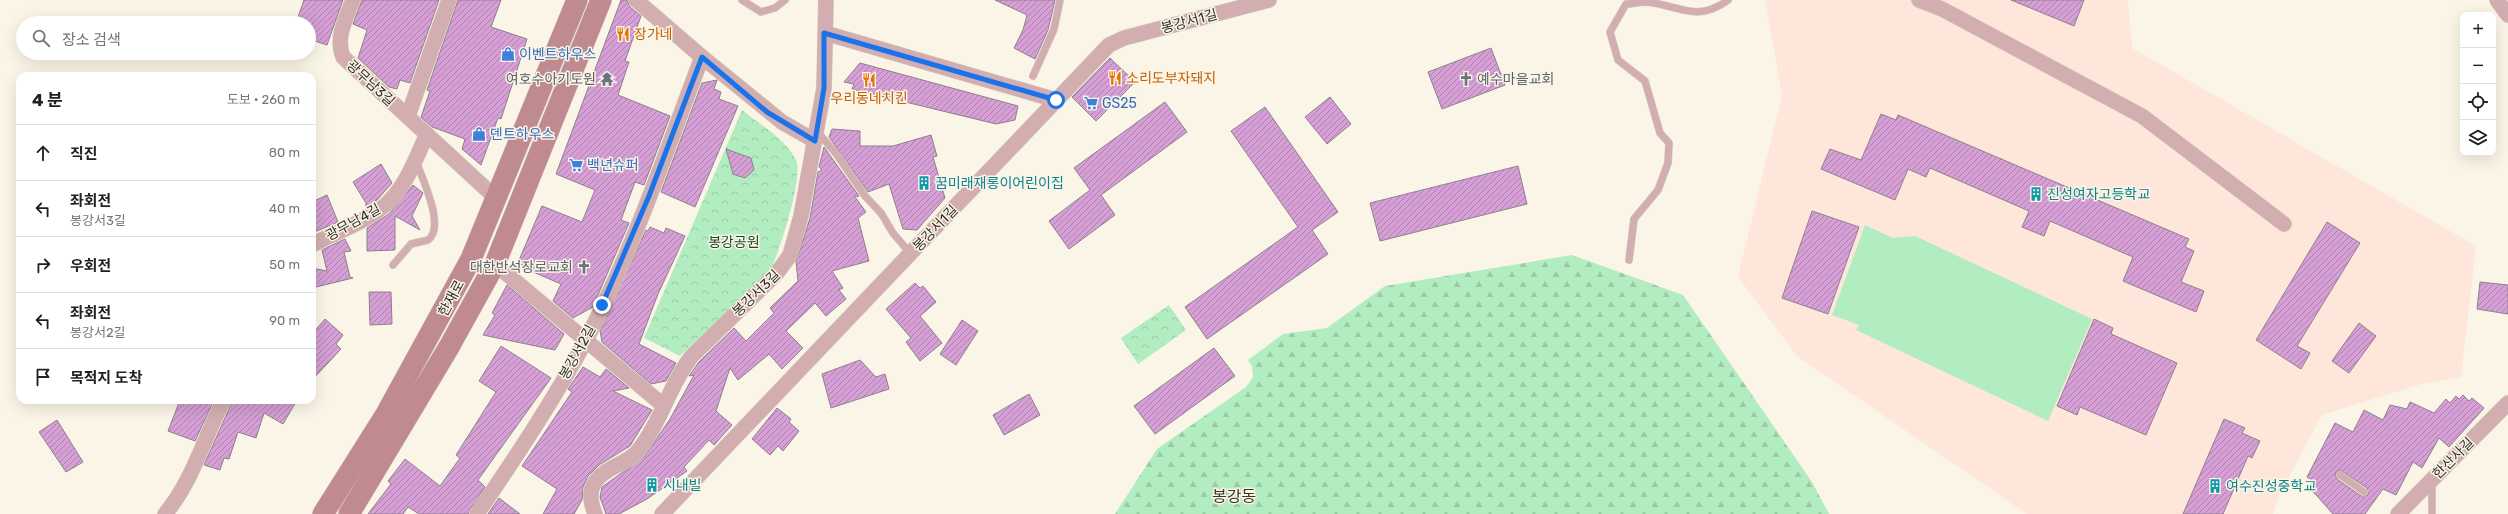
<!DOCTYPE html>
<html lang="ko">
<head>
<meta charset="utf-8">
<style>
  :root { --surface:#fff; --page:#f6f6f6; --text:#202124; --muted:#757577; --line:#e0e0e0 }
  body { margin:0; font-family:Rubik,"Noto Sans KR",sans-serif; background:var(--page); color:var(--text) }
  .controls { position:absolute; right:12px; top:12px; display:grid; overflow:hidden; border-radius:8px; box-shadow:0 4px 16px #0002 }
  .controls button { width:36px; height:36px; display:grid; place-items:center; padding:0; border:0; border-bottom:1px solid var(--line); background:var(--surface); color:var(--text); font:20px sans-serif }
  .stop { position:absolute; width:12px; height:12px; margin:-9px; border:3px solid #1a73e8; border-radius:50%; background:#fff }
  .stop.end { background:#1a73e8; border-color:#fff; box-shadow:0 1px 4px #0008 }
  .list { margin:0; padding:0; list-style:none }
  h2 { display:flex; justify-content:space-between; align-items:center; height:52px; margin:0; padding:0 16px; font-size:17px }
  h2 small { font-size:13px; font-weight:400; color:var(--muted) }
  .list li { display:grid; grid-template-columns:26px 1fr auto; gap:12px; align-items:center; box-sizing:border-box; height:56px; padding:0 16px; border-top:1px solid var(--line) }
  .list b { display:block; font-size:15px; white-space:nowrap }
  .list p { margin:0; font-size:13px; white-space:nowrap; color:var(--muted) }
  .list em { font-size:13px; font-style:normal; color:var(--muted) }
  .icon { flex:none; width:22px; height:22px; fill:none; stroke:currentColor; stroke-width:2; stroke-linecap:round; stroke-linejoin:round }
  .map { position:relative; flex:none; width:2508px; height:514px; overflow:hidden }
  .search { position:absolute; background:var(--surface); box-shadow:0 4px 16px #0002; left:16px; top:16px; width:300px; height:44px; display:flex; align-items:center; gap:10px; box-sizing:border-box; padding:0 14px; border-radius:22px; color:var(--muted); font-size:15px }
  .panel { position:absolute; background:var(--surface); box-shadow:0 4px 16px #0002; left:16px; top:72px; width:300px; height:332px; border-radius:12px }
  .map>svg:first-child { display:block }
</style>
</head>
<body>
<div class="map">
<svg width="2508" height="514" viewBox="0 0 2508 514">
  <defs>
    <pattern id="forest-firs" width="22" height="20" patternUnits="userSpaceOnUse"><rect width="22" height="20" fill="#b2ecc1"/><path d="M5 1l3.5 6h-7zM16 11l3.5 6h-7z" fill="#9acba6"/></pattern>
    <pattern id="park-crowns" width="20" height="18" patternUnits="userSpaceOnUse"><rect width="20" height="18" fill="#b2ecc1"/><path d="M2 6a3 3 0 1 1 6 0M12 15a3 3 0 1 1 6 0" fill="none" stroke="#9acba6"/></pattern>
    <pattern id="building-hatch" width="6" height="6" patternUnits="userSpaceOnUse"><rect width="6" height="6" fill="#d69fd5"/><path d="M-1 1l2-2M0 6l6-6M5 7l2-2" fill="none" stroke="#ae82ad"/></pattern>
  </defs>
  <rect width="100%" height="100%" fill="#faf5e6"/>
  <!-- education -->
  <path fill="#fee6db" d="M 1765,0 L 2128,0 L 2132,48 L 2476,246 L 2461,377 L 2421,384 L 2322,415 L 2279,495 L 2273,514 L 2027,514 L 1797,356 L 1738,277 L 1782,95 Z"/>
  <!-- forest -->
  <path fill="url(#forest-firs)" d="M 1572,255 L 1683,295 L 1812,482 L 1829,514 L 1115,514 L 1157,449 L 1246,387 L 1253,377 L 1252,366 L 1248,360 L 1283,334 L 1327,328 L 1385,286 Z"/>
  <!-- park -->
  <path fill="url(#park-crowns)" d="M 742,110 C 759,124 786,139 796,160 C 804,176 779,253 770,271 L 680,356 L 644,338 Z
    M 1169,305 L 1186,330 L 1138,364 L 1121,338 Z"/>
  <!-- pitch -->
  <path fill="#b2ecc1" d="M 1865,225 L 1893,238 L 1915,236 L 2092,319 L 2048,421 L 1856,330 L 1859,325 L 1832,315 Z"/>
  <!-- building -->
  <path fill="url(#building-hatch)" stroke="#8c818c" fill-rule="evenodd" d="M 304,0 L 343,0 L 327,45 L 309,39 L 309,23 L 296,23 Z
    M 362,0 L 439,0 L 410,83 L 400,80 L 397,89 L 389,87 L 358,58 L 367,30 L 353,24 Z
    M 458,0 L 501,0 L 491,27 L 527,39 L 501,119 L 498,118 L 481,165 L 462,149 L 465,139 L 432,127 L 421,117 L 430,91 L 427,90 Z
    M 621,0 L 627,0 L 630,7 L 641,16 L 625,61 L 629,62 L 618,95 L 670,116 L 644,185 L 635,182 L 621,220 L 629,223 L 595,302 L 593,307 L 573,318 L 553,301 L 561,284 L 517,265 L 542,206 L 582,222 L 595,190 L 556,174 Z
    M 995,0 L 1055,0 L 1048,30 L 1035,59 L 1014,48 L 1023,30 L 1027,15 Z
    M 2011,0 L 2084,0 L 2074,26 Z
    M 1491,48 L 1505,85 L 1442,109 L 1428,72 Z
    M 1110,58 L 1135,82 L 1096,121 L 1072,97 Z
    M 860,63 L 1018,106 L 1015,120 L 996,124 L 852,89 L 854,84 L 844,82 Z
    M 717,80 L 714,89 L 721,92 L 719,99 L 738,106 L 695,207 L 661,192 L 702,83 Z
    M 1330,97 L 1351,124 L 1327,144 L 1305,117 Z
    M 1165,102 L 1187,132 L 1101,195 L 1115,215 L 1069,249 L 1049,221 L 1090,190 L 1074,168 Z
    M 1265,107 L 1338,212 L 1312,230 L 1328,254 L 1207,339 L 1185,307 L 1298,227 L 1231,131 Z
    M 1881,114 L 1896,120 L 1898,115 L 2189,239 L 2185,247 L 2194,251 L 2181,282 L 2204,291 L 2196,312 L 2123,281 L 2133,257 L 2050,221 L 2044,236 L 2022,227 L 2029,211 L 1930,168 L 1926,177 L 1908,169 L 1895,200 L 1821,169 L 1830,149 L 1861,160 Z
    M 832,129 L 860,131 L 860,146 L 893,146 L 931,135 L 937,156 L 933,157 L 945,198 L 917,230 L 903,229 L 889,184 L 868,192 L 829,137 Z
    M 824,147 L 859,196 L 855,197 L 866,212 L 858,218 L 869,261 L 832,271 L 843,288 L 839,290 L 846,299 L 826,316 L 815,303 L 786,331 L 803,348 L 782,369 L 769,354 L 738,380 L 730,368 L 716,411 L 732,425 L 714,445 L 709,440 L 684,467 L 687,471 L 647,499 L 619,514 L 606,514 L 600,497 L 602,487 L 644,457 L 670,419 L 694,375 L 689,376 L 699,362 L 734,328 L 746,341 L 774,313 L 770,308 L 798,281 L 796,262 L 810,218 L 818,172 L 822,170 L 819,167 Z
    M 726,149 L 751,158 L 754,170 L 745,178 L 733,174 Z
    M 381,164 L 392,183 L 377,200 L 366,208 L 366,203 L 353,182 Z
    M 1518,166 L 1527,204 L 1380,241 L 1370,203 Z
    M 413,185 L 423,193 L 412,216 L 420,230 L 395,216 L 395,250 L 367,251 L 367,228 L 389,214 Z
    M 327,195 L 338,222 L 312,233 L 312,202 Z
    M 1812,211 L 1859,227 L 1828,314 L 1782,298 Z
    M 2327,222 L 2360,243 L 2297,346 L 2310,353 L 2301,369 L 2256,340 Z
    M 650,227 L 664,233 L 666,228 L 685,236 L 658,294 L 639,344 L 676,363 L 666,381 L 651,384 L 602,342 L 600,331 L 646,230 L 648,231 Z
    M 345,239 L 351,251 L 344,252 L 350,277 L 353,278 L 312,288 L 312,268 L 327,271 L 322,250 Z
    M 2480,282 L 2508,285 L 2508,314 L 2477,309 Z
    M 915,283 L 920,288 L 923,286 L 936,302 L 920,316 L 942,343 L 920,361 L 906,342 L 911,338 L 886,309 Z
    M 507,285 L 564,334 L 555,350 L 483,335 L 495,315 L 492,313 Z
    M 369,292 L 391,292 L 392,324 L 370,325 Z
    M 325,319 L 343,335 L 336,344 L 341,349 L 312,380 L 312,334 Z
    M 2094,319 L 2113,328 L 2111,334 L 2177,363 L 2146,435 L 2080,407 L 2077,415 L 2057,406 Z
    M 962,320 L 978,331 L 956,365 L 940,354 Z
    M 2359,323 L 2376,336 L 2349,373 L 2332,361 Z
    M 501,346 L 551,378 L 478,480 L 485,487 L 468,514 L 419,514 L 408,507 L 403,514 L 368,514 L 391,484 L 388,481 L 405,459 L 440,486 L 460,458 L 456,455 L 496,392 L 479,381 Z
    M 1214,348 L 1235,376 L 1155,434 L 1134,406 Z
    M 860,360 L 876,377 L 885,374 L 889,389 L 831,408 L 822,374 Z
    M 583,367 L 600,377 L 606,369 L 629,388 L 613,391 L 652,410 L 630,446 L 599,465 L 588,476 L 583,487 L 582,500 L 574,514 L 543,514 L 557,489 L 522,466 L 572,392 L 568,389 Z
    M 1029,394 L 1040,415 L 1004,435 L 993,415 Z
    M 2463,395 L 2469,401 L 2472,398 L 2484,408 L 2449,447 L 2439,438 L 2422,468 L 2413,462 L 2396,495 L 2383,489 L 2365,514 L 2333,514 L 2309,487 L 2313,481 L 2307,477 L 2335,423 L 2353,432 L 2364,410 L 2383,420 L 2390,405 L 2407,409 L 2410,402 L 2434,413 L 2446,399 L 2450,403 L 2456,396 L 2459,399 ZM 2340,470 L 2367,488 L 2368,495 L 2361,496 L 2337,479 L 2335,474 Z
    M 180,400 L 214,400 L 195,441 L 168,431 Z
    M 233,400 L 297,400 L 283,424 L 264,413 L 256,438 L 238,432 L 229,459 L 224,458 L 220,470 L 204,465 Z
    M 777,408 L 791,419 L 789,422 L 799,431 L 783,451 L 778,446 L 770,455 L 752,439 Z
    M 2224,419 L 2245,428 L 2242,433 L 2260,441 L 2252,458 L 2248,456 L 2223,514 L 2183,514 Z
    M 57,420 L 83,462 L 66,472 L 39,432 Z
    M 499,498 L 520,514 L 488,514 Z"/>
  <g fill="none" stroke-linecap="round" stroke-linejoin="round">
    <defs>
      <path id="lane" d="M 742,0 L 761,12 L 775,8 L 785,0
        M 1033,76 L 1054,29 L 1060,0
        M 817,131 L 837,155 L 865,196 L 881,213 L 893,233 L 910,253
        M 1629,260 L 1634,219 L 1658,190 L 1668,163 L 1669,143 L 1660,133 L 1645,81 L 1618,60 L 1610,32 L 1626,4 C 1632,4 1639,2 1645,2 C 1678,4 1696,24 1728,0
        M 393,265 L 411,244 L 428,240 C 446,227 422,178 416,161
        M 2340,475 L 2364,492
        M 2432,482 L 2432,514"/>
      <path id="street" d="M 353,0 C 346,19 335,37 343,57 L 497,199
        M 1919,0 L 1942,9 L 2142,116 L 2284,224
        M 2497,0 L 2508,15
        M 825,33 L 1056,100
        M 702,57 L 782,122 L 815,141
        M 408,116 L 449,0
        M 312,245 C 334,233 363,223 383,207 C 406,188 415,160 427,134
        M 495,264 L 664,406
        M 165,514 C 193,481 204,437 224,400
        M 477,514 C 515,458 554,400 586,340 C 633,250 666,152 702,57 L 636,0
        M 595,514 C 591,504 588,492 595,482 C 605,467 625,465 637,452 C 661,423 669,385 692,356 L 777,273 L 790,255 L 801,216 L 824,88 L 826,0
        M 662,514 L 1109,45 L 1124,38 L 1269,0
        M 2398,514 L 2508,403"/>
      <path id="secondary" d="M 323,514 L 386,414 L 471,259 L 577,0
        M 349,514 L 449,347 L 495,264 L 601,0"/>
    </defs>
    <!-- lane casing -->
    <use href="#lane" stroke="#d6d2c4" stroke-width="8"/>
    <!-- street casing -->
    <use href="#street" stroke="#d6d2c4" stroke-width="16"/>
    <!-- secondary casing -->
    <use href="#secondary" stroke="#d6d2c4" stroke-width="22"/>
    <!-- lane -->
    <use href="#lane" stroke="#d3aeb1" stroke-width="7"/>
    <!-- street -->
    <use href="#street" stroke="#d3aeb1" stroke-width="15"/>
    <!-- secondary -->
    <use href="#secondary" stroke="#c08b90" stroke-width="21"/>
  </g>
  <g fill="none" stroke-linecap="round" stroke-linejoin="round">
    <!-- route -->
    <path stroke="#1a73e8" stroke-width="5" d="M 602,305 L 649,196 L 702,57 L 767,112 L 815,141 L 824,88 L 824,33 L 1056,100"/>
  </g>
  <!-- icons -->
  <defs>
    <symbol id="restaurant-bare" viewBox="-9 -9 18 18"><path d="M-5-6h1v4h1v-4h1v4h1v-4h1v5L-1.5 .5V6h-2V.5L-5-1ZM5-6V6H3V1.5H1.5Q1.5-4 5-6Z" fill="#e8710a" stroke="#faf5e6" stroke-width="2.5" paint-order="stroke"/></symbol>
    <symbol id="shop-bare" viewBox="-9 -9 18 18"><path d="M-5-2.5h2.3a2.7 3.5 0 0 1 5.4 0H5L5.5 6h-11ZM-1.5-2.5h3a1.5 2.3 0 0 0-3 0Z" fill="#3f7fe0" stroke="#faf5e6" stroke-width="2.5" paint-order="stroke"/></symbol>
    <symbol id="temple-bare" viewBox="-9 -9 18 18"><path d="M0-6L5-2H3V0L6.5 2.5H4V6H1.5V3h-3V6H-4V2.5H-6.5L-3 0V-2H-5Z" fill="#6b7280" stroke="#faf5e6" stroke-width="2.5" paint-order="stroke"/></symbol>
    <symbol id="church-bare" viewBox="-9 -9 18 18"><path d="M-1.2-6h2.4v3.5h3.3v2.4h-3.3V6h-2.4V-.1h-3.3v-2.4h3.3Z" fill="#6b7280" stroke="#faf5e6" stroke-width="2.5" paint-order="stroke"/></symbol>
    <symbol id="supermarket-bare" viewBox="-9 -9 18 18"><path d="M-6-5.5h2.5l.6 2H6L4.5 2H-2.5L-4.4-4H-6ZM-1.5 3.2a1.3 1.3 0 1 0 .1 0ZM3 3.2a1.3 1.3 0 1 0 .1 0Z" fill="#3f7fe0" stroke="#faf5e6" stroke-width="2.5" paint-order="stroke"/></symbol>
    <symbol id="building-bare" viewBox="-9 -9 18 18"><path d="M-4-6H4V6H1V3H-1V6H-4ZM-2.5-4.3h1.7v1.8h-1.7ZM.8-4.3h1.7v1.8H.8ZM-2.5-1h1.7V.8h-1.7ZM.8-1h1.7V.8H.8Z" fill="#0f9aa8" stroke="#faf5e6" stroke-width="2.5" paint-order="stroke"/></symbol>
  </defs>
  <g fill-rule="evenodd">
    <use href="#restaurant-bare" x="613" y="24" width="20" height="20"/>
    <use href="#shop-bare" x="498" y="44" width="20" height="20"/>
    <use href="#restaurant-bare" x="1105" y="68" width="20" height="20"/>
    <use href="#temple-bare" x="597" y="69" width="20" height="20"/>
    <use href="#church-bare" x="1456" y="69" width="20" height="20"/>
    <use href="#restaurant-bare" x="859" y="70" width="20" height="20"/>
    <use href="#supermarket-bare" x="1081" y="93" width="20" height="20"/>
    <use href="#shop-bare" x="469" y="124" width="20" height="20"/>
    <use href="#supermarket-bare" x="566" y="155" width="20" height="20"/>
    <use href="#building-bare" x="914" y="173" width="20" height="20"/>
    <use href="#building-bare" x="2026" y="184" width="20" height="20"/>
    <use href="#church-bare" x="574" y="257" width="20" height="20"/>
    <use href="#building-bare" x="642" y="475" width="20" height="20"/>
    <use href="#building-bare" x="2205" y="476" width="20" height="20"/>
  </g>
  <g text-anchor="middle" stroke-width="3" stroke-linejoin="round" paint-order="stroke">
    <!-- street labels -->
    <g font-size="14" fill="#33312b" stroke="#faf5e6">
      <text transform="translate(1189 21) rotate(-15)" y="5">봉강서1길</text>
      <text transform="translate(371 83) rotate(43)" y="5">광무남3길</text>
      <text transform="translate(353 222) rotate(-29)" y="5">광무남4길</text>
      <text transform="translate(935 228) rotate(-46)" y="5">봉강서1길</text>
      <text transform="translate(756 293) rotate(-44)" y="5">봉강서3길</text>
      <text transform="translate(451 298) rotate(-62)" y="5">한재로</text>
      <text transform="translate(577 352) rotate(-61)" y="5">봉강서2길</text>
      <text transform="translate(2453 458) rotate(-45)" y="5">한산사길</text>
    </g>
    <!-- food labels -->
    <g font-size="14" fill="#c56008" stroke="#faf5e6" text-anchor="start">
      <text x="634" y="39">장가네</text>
      <text x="1126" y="83">소리도부자돼지</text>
      <text x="869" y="103" text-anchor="middle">우리동네치킨</text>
    </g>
    <!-- shop labels -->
    <g font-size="14" fill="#366cbe" stroke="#faf5e6" text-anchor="start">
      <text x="519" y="59">이벤트하우스</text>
      <text x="1102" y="108">GS25</text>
      <text x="490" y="139">덴트하우스</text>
      <text x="587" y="170">백년슈퍼</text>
    </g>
    <!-- worship labels -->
    <g font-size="14" fill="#5b616d" stroke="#faf5e6" text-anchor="end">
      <text x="596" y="84">여호수아기도원</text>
      <text x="1477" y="84" text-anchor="start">예수마을교회</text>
      <text x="573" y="272">대한반석장로교회</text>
    </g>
    <!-- culture labels -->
    <g font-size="14" fill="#0d838f" stroke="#faf5e6" text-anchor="start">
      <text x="935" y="188">꿈미래재롱이어린이집</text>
      <text x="2047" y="199">진성여자고등학교</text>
      <text x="663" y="490">시내빌</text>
      <text x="2226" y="491">여수진성중학교</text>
    </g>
    <!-- park labels -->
    <g font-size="14" fill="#1a4b2b" stroke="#faf5e6">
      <text x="734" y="247">봉강공원</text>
    </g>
    <!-- quarter labels -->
    <g font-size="16" fill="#383428" stroke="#faf5e6">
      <text x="1234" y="502">봉강동</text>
    </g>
  </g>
</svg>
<div class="controls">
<button>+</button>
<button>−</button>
<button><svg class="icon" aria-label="locate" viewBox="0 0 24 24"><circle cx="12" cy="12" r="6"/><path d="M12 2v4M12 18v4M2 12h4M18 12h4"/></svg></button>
<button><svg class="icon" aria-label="layers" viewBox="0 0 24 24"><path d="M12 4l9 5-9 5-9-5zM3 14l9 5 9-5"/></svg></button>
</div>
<div class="stop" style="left:1056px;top:100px"></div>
<div class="stop end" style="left:602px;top:305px"></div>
<div class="search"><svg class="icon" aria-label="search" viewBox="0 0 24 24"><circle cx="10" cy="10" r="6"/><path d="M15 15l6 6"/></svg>장소 검색</div>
<section class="panel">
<h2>4 분<small>도보 · 260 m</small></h2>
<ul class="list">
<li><svg class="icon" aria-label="ahead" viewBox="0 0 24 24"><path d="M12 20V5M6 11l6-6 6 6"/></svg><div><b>직진</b></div><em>80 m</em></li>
<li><svg class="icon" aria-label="left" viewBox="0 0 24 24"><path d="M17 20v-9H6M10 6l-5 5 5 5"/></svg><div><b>좌회전</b><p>봉강서3길</p></div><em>40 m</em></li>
<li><svg class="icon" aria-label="right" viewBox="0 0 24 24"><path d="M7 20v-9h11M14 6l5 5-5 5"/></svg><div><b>우회전</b></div><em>50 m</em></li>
<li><svg class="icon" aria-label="left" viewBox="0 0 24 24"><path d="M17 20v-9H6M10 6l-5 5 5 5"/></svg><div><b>좌회전</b><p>봉강서2길</p></div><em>90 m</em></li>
<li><svg class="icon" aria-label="arrive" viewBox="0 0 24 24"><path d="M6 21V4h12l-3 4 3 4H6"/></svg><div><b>목적지 도착</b></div></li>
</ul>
</section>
</div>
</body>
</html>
